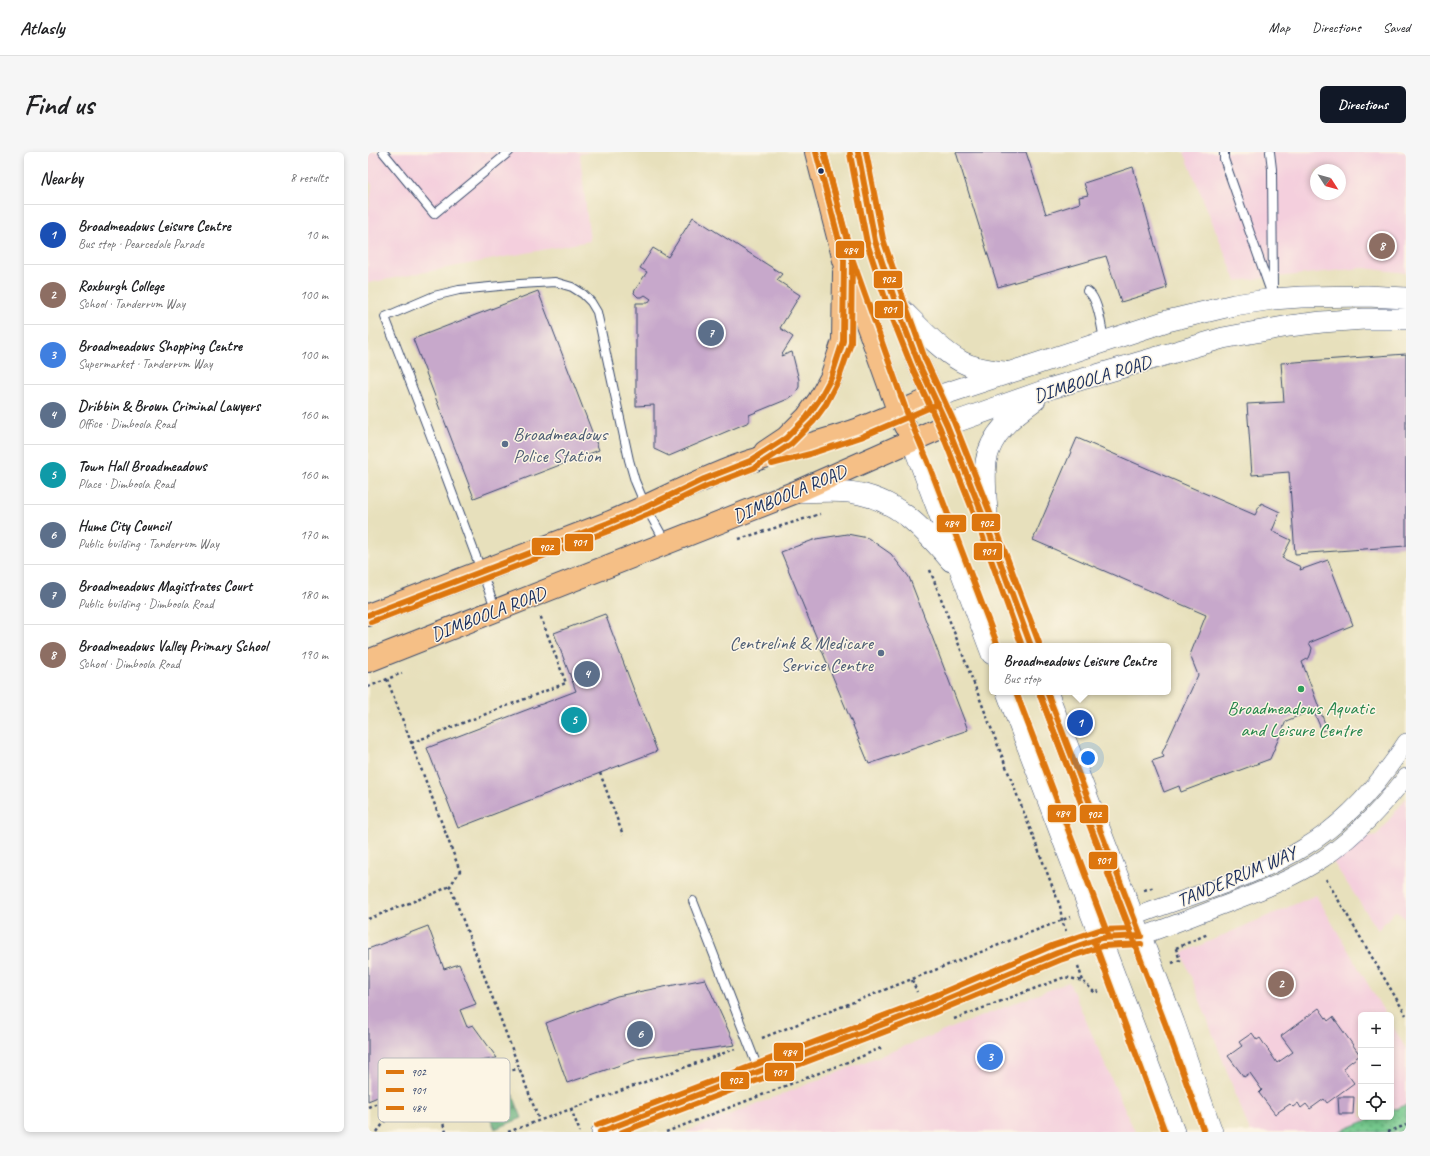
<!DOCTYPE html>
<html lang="en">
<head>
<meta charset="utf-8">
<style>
  :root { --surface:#fff; --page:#f6f6f6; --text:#202124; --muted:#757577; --line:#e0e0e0; --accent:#111827 }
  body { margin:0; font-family:Caveat,sans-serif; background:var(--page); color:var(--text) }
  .controls { position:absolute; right:12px; bottom:12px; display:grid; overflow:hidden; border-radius:6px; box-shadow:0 2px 6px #0003 }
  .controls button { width:36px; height:36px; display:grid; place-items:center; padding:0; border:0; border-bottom:1px solid var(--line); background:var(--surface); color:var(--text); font:20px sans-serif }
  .compass { position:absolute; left:942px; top:12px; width:36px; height:36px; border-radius:50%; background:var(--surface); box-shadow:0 2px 6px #0003; rotate:126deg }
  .you { position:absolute; left:720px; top:606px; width:14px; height:14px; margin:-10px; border:3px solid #fff; border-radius:50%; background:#1a73e8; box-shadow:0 0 0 6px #1a73e833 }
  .badge { display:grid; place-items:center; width:26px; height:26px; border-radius:50%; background:var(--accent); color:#fff; font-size:13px; font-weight:700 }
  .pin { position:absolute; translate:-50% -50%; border:2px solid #fff; box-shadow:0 1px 4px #0006 }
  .popup { position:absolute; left:621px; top:491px; width:182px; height:52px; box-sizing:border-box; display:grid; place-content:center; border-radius:6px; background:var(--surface); filter:drop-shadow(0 1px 3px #0005); font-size:13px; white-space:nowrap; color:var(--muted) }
  .popup b { font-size:15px; color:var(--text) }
  .popup::after { content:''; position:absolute; left:50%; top:100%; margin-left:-8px; border:8px solid transparent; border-top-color:var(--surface) }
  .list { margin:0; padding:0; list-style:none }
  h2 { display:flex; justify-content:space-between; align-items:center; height:52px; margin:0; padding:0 16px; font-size:17px }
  h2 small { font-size:13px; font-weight:400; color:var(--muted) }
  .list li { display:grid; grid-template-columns:26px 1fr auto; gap:12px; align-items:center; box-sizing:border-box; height:60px; padding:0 16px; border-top:1px solid var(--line) }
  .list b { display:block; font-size:15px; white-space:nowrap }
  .list p { margin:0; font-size:13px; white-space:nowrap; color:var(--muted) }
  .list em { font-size:13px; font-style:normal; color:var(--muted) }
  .icon { flex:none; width:22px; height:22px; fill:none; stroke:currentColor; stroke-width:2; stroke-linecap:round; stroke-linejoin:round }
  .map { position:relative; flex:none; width:1038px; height:980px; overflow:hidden; border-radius:6px }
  header { display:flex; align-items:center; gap:24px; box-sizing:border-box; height:56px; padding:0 20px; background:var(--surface); border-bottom:1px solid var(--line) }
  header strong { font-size:19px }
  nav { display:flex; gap:22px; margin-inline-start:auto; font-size:14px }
  .intro { display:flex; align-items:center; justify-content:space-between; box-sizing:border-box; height:96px; padding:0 24px }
  h1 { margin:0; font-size:28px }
  .button { padding:10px 18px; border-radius:6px; background:var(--accent); color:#fff; font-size:14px; font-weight:700 }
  main { display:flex; gap:24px; padding:0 24px }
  aside { flex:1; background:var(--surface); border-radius:6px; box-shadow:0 2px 6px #0003 }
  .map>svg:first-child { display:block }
</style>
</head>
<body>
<header>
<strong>Atlasly</strong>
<nav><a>Map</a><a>Directions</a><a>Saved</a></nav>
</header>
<div class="intro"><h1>Find us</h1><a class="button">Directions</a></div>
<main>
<aside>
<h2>Nearby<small>8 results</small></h2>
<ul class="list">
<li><span class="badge" style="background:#1a4fb4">1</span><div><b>Broadmeadows Leisure Centre</b><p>Bus stop · Pearcedale Parade</p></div><em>10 m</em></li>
<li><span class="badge" style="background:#8d6e63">2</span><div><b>Roxburgh College</b><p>School · Tanderrum Way</p></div><em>100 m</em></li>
<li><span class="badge" style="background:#3f7fe0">3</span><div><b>Broadmeadows Shopping Centre</b><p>Supermarket · Tanderrum Way</p></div><em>100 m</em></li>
<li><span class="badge" style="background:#5c6f8a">4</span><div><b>Dribbin &amp; Brown Criminal Lawyers</b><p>Office · Dimboola Road</p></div><em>160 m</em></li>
<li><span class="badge" style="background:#0f9aa8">5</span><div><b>Town Hall Broadmeadows</b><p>Place · Dimboola Road</p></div><em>160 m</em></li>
<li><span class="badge" style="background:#5c6f8a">6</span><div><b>Hume City Council</b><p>Public building · Tanderrum Way</p></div><em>170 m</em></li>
<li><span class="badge" style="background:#5c6f8a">7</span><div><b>Broadmeadows Magistrates Court</b><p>Public building · Dimboola Road</p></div><em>180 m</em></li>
<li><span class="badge" style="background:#8d6e63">8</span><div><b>Broadmeadows Valley Primary School</b><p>School · Dimboola Road</p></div><em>190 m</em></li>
</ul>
</aside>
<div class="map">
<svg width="1038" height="980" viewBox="0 0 1038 980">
  <defs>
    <pattern id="forest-firs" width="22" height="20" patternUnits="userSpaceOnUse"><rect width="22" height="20" fill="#60ad78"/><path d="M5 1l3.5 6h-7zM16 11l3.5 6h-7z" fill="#4e8d66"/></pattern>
    <pattern id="park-dots" width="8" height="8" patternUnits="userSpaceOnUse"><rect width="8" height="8" fill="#75c98d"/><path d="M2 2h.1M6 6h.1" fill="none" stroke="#5fa476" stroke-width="1.8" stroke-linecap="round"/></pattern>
  </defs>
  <rect width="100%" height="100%" fill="#fcf5e5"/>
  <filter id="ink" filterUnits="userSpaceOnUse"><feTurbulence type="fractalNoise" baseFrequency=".025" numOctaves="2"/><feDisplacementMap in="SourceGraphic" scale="8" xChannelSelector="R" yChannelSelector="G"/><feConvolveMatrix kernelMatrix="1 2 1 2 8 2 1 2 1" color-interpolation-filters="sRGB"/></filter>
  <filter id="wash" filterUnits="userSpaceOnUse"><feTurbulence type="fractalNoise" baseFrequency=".012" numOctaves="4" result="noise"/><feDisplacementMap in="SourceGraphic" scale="16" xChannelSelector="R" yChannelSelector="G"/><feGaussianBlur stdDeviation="0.9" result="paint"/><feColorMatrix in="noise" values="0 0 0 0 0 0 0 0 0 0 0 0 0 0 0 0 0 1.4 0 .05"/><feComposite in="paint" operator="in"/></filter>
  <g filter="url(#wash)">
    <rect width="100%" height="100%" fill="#e7e0bc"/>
    <!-- built -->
    <path fill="#f4cfdd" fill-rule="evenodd" d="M 0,0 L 223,0 L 212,2 L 222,89 L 0,131 L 0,64 L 4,33 L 0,27 Z
      M 816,0 L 1038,0 L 1038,121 L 995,116 L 868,129 ZM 948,18 L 972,18 L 972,42 L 948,42 Z
      M 1038,646 L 1038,767 L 1027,759 L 1010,778 L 965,710 L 990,686 L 1009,683 Z
      M 948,743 L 1018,863 L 993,863 L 993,965 L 1011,965 L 975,980 L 882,980 L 814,801 Z
      M 701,830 L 767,980 L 317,980 Z
      M 1023,871 L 1038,897 L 1038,953 L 1023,960 Z"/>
    <!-- forest -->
    <path fill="url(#forest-firs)" stroke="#3e6e6b" d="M 145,943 L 154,966 L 127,977 L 117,954 Z"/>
    <!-- park -->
    <path fill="url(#park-dots)" stroke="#487c76" d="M 1038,953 L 1038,980 L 970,980 L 1007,965 L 1023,965 L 1023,959 Z"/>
    <g id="blocks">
      <!-- building -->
      <path fill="#c7a8cb" d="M 588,0 L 658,0 L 678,62 L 712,51 L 711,45 L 720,43 L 716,31 L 765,15 L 799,136 L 753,150 L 738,104 L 630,135 Z
        M 325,65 L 414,122 L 409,128 L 432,143 L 412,176 L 425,185 L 413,204 L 424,200 L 431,228 L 431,235 L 427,242 L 420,247 L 381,263 L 381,270 L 301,304 L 286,297 L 286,253 L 268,254 L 268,151 L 280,151 L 283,147 L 277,143 L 274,145 L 270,145 L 266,141 L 267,138 L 279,120 L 272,116 L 285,96 L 300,105 Z
        M 170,139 L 231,298 L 106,346 L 45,187 Z
        M 1038,202 L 1038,394 L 927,402 L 921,320 L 884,323 L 879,252 L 916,250 L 913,211 Z
        M 709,286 L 887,363 L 893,351 L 912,360 L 904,379 L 923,388 L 914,406 L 933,415 L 932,418 L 960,408 L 985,473 L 941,491 L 944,496 L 943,501 L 941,506 L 934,510 L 959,577 L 954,579 L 945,558 L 918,569 L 902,607 L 813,640 L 811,634 L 796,640 L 784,609 L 796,605 L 794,601 L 830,523 L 822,503 L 838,463 L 665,388 Z
        M 479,382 L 500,386 L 523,402 L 541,425 L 600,578 L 501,612 L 413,400 L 448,387 Z
        M 237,462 L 289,599 L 90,676 L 59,596 L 208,539 L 186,481 Z
        M 60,774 L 76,817 L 91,812 L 108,852 L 92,858 L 99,875 L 105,873 L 129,906 L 85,914 L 0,949 L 0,797 Z
        M 337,827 L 367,893 L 273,906 L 199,931 L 178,871 L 249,844 Z
        M 951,856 L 960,869 L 965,865 L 992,903 L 975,916 L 986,931 L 959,951 L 956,947 L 942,957 L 938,952 L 933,956 L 930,951 L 925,955 L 922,952 L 907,962 L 891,941 L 894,938 L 882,921 L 876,925 L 860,904 L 874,894 L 871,890 L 884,881 L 889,888 L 892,886 L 909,911 L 925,900 L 913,884 Z
        M 970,945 L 986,945 L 985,962 L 971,962 Z"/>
    </g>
  </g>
  <g filter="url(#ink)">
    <use href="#blocks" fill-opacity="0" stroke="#3a4a6c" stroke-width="1"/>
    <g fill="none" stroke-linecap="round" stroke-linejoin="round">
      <defs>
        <path id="service" d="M 15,0 L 66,62 L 141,0
          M 856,0 L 856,7 L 905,146
          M 902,0 L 904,17 L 905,138
          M 719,139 C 730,144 734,177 736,189
          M 128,458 L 64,287 L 17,165 L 66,144 L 91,138 L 152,132 L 187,130 L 204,135 L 215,142 L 223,150 L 229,160 L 261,308 L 267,329 L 278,355 L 298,391
          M 325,749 L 391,919"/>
        <path id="minor" d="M 766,765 C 821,744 885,727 935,696 C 977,671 1012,631 1038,590
          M 773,784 C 800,775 827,764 853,754 C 885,742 917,730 945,713 C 982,691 1012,658 1038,625
          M 232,980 L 555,857 L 689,801 L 733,786"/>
        <path id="tertiary" d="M 528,152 C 548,171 570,197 594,210 C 607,217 622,218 636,220
          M 567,245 L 799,169 L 866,153 L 905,147 L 933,145 L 999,144 L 1038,146
          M 544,289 L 624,502
          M 428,340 C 445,340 464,338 481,340 C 528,346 554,375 583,409
          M 619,360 C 618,343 616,326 618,310 C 622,282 646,263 667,248
          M 663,494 L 619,374 L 579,273 L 684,236 L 855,186 L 921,174 L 954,170 L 996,167 L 1038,167
          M 639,540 L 806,980
          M 679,540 L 806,871 L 844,980
          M 733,786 L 773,784"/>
        <path id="primary" d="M 448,0 L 476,108 L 531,261 L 537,274
          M 397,300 L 418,286 L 439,265 L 451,248 L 463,226 L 475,189 L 476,121
          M 0,463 L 240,371 C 288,351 334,325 383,309 C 418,298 455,290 491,277 C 516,267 541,256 567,245
          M 0,509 L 428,340 L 579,273 L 550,210 L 528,152 L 507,89 L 490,0"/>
      </defs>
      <!-- service casing -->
      <use href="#service" stroke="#3a4a6c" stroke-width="10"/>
      <!-- minor casing -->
      <use href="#minor" stroke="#3a4a6c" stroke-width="18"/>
      <!-- tertiary casing -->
      <use href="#tertiary" stroke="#3a4a6c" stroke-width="22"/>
      <!-- primary casing -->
      <use href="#primary" stroke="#3a4a6c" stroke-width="24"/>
      <!-- path -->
      <path stroke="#3a4a6c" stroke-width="2.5" stroke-dasharray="3 3" stroke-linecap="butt" d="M 371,387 L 452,362
        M 562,418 L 692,754 L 694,769 L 698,779
        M 19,527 L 92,719 L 82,734 L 171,968
        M 0,535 L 34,521
        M 43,591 L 198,531 L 172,463
        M 232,621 L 255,683
        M 958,727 L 1038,863
        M 776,738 L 787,735
        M 0,767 L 67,741 L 82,734
        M 808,796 L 840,782
        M 804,811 L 812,808 L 807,794
        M 710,814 L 715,829
        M 544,828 L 549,840
        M 586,867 L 697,825 L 715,829 L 727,841 L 731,839
        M 394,886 L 702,765
        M 48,935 L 54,940 L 54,945 L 61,951 L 68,953
        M 54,940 L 58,940 L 66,945 L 78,980
        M 0,955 L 53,933 L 151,917
        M 203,957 L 212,980
        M 9,980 L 38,940
        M 140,980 L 367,897
        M 298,980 L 490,906 L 515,895
        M 1020,980 L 1038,973"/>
      <!-- service -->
      <use href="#service" stroke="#fff" stroke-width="8"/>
      <!-- minor -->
      <use href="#minor" stroke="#fff" stroke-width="17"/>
      <!-- tertiary -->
      <use href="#tertiary" stroke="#fff" stroke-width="21"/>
      <!-- primary -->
      <use href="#primary" stroke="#f5bf86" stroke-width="22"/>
      <defs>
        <path id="bus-1" d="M 490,0 L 507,89 L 528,152 L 550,210 L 579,273 L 619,374 L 663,494
          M 0,463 L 240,371 L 278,355 L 336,327 L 382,309 L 418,286 L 439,265 L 451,248 L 463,226 L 475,189 L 476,108 L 448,0
          M 679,540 L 773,784
          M 232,980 L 555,857 L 689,801 L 733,786 L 773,784"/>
        <path id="bus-2" d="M 482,2 L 499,91 L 520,155 L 543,213 L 572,276 L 612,377 L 654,494
          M 404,312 L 442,302 L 493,285 L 570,252
          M 3,470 L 243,378 L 281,362 L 339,334 L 386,316 L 423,292 L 445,270 L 458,252 L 470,229 L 483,191 L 484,108 L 456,0
          M 672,543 L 798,874 L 836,980
          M 726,789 L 797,980
          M 254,980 L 558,864 L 692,808 L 735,794 L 773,792"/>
        <path id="bus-3" d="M 456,0 L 484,106 L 538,258 L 560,310 L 630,494
          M 498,0 L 515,87 L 536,149 L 557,207 L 586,270 L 626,371 L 671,491
          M 648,540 L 740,783
          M 229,973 L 552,850 L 686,793 L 731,778 L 762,777 L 672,543"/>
      </defs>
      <!-- bus-1 casing -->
      <use href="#bus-1" stroke="#fcf5e5" stroke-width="9"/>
      <!-- bus-2 casing -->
      <use href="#bus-2" stroke="#fcf5e5" stroke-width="9"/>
      <!-- bus-3 casing -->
      <use href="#bus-3" stroke="#fcf5e5" stroke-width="9"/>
      <!-- bus-1 -->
      <use href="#bus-1" stroke="#dd760e" stroke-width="6"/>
      <!-- bus-2 -->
      <use href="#bus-2" stroke="#dd760e" stroke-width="6"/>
      <!-- bus-3 -->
      <use href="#bus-3" stroke="#dd760e" stroke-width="6"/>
    </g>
  </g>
  <!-- markers -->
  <circle fill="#1b2f5e" stroke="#fcf5e5" stroke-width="1.5" cx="453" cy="19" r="3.5"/>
  <g fill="#5c6f8a" stroke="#fcf5e5" stroke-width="1.5">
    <circle cx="137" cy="292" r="4"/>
    <circle cx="513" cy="501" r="4"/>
  </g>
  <circle fill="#2e9e5b" stroke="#fcf5e5" stroke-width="1.5" cx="933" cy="537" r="4"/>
  <g text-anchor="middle" stroke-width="3" stroke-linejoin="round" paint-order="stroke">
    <!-- street labels -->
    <g font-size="19" fill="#1b2f5e" stroke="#fcf5e5">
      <text transform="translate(724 226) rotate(-17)" y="7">DIMBOOLA ROAD</text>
      <text transform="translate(421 341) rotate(-23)" y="7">DIMBOOLA ROAD</text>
      <text transform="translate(120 461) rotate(-21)" y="7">DIMBOOLA ROAD</text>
      <text transform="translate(868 724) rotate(-23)" y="7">TANDERRUM WAY</text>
    </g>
    <!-- service labels -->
    <g font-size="19" fill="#4e5e75" stroke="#fcf5e5" text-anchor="start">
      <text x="145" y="288">Broadmeadows<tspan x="145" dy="22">Police Station</tspan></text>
      <text x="505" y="497" text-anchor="end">Centrelink &amp; Medicare<tspan x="505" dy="22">Service Centre</tspan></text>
    </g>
    <!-- leisure labels -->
    <g font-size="19" fill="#27864d" stroke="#fcf5e5">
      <text x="933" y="562">Broadmeadows Aquatic<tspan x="933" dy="22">and Leisure Centre</tspan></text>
    </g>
  </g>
  <!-- legend -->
  <rect x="10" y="906" width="132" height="64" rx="6" fill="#fcf5e5" stroke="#b8babc" stroke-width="1"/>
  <rect x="18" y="918" width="18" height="4" fill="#dd760e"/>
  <rect x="18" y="936" width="18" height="4" fill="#dd760e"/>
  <rect x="18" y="954" width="18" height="4" fill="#dd760e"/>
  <g font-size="11" fill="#1b2f5e">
    <text x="43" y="924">902</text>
    <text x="43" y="942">901</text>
    <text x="43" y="960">484</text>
  </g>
  <g stroke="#fcf5e5" stroke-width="1.5">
    <rect x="467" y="88" width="30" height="19" rx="4" fill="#dd760e"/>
    <rect x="505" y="118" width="30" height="19" rx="4" fill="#dd760e"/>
    <rect x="506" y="148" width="30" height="19" rx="4" fill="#dd760e"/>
    <rect x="603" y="361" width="30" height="19" rx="4" fill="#dd760e"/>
    <rect x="568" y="362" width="31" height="19" rx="4" fill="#dd760e"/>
    <rect x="196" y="381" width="30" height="19" rx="4" fill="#dd760e"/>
    <rect x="163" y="385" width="30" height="19" rx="4" fill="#dd760e"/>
    <rect x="605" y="390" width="30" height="19" rx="4" fill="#dd760e"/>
    <rect x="679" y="652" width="30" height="19" rx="4" fill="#dd760e"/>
    <rect x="711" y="652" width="30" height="20" rx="4" fill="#dd760e"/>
    <rect x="720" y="699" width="30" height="19" rx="4" fill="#dd760e"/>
    <rect x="405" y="890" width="31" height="20" rx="4" fill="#dd760e"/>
    <rect x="396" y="910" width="31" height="20" rx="4" fill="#dd760e"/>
    <rect x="352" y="919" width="30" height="19" rx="4" fill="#dd760e"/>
  </g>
  <g font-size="11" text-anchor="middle" font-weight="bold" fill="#fff">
    <text x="482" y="102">484</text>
    <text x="520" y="131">902</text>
    <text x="521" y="161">901</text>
    <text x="618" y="375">902</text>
    <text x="583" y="375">484</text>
    <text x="211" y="394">901</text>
    <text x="178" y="399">902</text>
    <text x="620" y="403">901</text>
    <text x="694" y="665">484</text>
    <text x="726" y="666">902</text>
    <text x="735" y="712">901</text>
    <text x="421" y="904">484</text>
    <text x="411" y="924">901</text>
    <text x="367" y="932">902</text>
  </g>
</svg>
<div class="controls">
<button>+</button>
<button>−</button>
<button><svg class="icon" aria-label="locate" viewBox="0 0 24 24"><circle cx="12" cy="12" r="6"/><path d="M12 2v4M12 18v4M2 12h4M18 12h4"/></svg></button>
</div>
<svg class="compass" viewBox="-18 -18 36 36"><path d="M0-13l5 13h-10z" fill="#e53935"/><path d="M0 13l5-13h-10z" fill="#757577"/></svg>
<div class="you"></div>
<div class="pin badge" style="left:712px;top:571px;background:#1a4fb4">1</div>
<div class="popup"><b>Broadmeadows Leisure Centre</b>Bus stop</div>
<div class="pin badge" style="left:913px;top:832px;background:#8d6e63">2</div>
<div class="pin badge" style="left:622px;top:905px;background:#3f7fe0">3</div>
<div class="pin badge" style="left:219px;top:522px;background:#5c6f8a">4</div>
<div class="pin badge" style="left:206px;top:568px;background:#0f9aa8">5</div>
<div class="pin badge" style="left:272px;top:882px;background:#5c6f8a">6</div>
<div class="pin badge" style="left:343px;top:181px;background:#5c6f8a">7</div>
<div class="pin badge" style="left:1014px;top:94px;background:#8d6e63">8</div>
</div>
</main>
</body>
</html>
